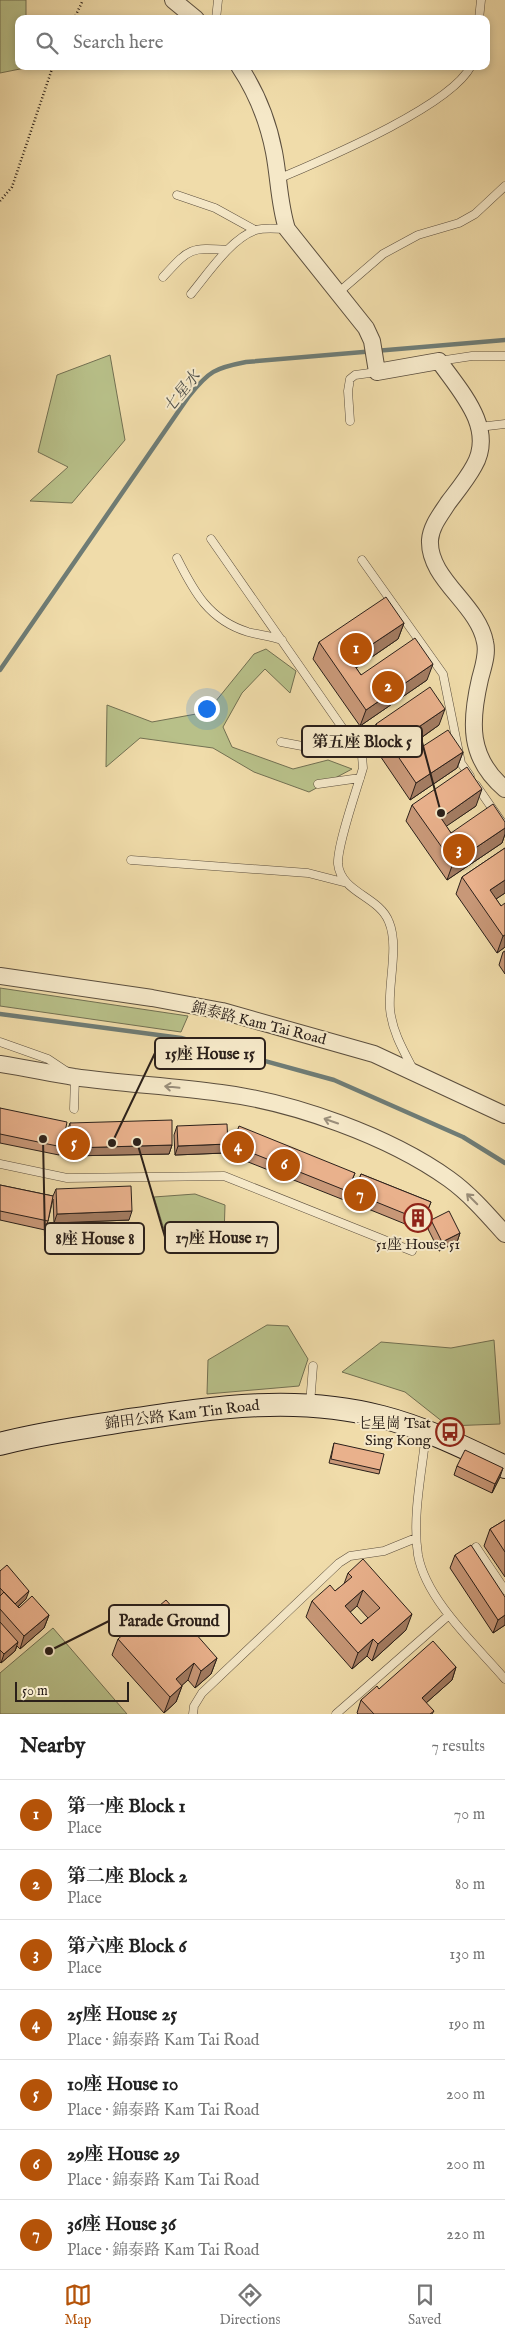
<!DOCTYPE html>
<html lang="en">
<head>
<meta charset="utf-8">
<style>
  :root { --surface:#fff; --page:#f6f6f6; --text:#222; --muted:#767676; --line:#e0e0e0; --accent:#b45309 }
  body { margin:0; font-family:"IM FELL English","Noto Serif TC",serif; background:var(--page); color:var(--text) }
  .scale { position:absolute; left:15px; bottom:12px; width:114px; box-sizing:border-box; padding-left:5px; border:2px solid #2b201a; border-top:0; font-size:14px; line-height:18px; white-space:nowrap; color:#2b201a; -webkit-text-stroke:4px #f5e8c8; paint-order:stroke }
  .you { position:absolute; left:206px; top:708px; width:18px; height:18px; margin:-12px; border:4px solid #fff; border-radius:50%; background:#1a73e8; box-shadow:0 0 0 8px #1a73e833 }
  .badge { display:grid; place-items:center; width:32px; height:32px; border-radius:50%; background:var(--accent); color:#fff; font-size:16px; font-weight:700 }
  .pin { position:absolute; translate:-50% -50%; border:2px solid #fff; box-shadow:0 1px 5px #0006 }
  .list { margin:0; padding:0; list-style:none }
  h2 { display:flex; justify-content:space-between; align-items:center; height:65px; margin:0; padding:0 20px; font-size:21px }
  h2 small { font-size:16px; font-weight:400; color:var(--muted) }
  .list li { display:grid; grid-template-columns:32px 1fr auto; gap:15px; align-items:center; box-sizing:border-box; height:70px; padding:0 20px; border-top:1px solid var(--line) }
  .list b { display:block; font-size:19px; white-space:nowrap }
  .list p { margin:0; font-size:16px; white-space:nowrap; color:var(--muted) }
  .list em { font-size:16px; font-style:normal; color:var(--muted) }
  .icon { flex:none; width:28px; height:28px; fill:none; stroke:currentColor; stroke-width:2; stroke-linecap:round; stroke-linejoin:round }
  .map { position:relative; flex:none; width:505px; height:1714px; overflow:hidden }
  .search { position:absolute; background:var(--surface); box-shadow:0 2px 8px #0003; left:15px; right:15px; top:15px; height:55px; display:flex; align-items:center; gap:12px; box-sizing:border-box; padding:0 18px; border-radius:10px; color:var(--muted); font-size:19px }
  .sheet { height:555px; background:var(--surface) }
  nav { display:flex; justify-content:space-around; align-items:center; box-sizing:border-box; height:70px; border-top:1px solid var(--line); background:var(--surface); font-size:14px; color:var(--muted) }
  nav a { display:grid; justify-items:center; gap:2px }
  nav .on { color:var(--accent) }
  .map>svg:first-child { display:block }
</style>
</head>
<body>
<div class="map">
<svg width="505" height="1714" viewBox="0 0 505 1714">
  <rect width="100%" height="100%" fill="#f0dcaa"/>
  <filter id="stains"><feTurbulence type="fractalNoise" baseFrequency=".004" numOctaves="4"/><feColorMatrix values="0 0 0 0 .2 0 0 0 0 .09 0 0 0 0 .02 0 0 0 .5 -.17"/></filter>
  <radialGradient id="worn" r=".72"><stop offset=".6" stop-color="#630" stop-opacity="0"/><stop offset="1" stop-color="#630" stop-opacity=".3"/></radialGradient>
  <!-- green -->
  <path fill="#b8c089" stroke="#727052" d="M 0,0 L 26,0 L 26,19 L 19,19 L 19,66 L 30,67 L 0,73 Z
    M 110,355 L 125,440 L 72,503 L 30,501 L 68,467 L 38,452 L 57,375 Z
    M 266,649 L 296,671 L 290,693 L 265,669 L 242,693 L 223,727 L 232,747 L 293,769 L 328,760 L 352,769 L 309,792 L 254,772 L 213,748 L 140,738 L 106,767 L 107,705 L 152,722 L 207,712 L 254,654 Z
    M 0,988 L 188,1016 L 181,1032 L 0,1006 Z
    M 195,1194 L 225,1205 L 224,1237 L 168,1242 L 154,1197 Z
    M 267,1325 L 288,1326 L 308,1359 L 299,1386 L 207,1394 L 208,1360 Z
    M 494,1340 L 500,1424 L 448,1426 L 405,1392 L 342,1372 L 381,1342 L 451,1348 Z
    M 53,1628 L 127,1714 L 0,1714 L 0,1673 Z"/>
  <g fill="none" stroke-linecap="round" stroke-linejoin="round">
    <!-- stream -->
    <path stroke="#6f7c75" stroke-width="4.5" d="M 0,670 L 189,396 C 209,371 215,368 246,362 L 505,340
      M 0,1014 L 181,1038 L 334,1080 L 463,1137 L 505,1163"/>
    <defs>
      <path id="lane" d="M 216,19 L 218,0
        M 479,19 L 481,0
        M 278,179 C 322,160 450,107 471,66
        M 177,195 L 215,208 L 255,230
        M 163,277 C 189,249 189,247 227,250
        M 339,292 L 383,254 L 418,235 L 459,223 L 475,214 L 505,186
        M 191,294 C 207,275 231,238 256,230 C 266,227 277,229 287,229
        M 439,361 L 472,356 L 505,356
        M 350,421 L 348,391 L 350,379 L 355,375 L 377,372
        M 479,427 L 505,424
        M 211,539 L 362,756 L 363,768 C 357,789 337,845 338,864 C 341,893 379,896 389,922 C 399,946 388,983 390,1009 C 392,1031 403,1050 413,1069
        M 177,558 C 194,592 209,620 248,632 C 259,635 271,636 282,640
        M 362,560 L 443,674 L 461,763 L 470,776
        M 281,742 L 318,749 L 354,744
        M 318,784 L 360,778
        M 476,785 L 505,827
        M 131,860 L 308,873 L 347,883
        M 0,1042 L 48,1059 L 75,1077 L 74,1109
        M 0,1164 L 67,1178 L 224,1176 L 412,1251
        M 310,1404 L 313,1366
        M 426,1433 C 422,1472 412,1516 418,1555 C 426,1600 476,1645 505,1679
        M 476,1547 L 505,1590
        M 193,1714 L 194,1706 L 202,1693 L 339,1563 L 350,1556 L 384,1551 L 416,1538
        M 336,1714 L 449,1615"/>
      <path id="street" d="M 173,0 L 196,19
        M 239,66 C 257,93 268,121 274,152 C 279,178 279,204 287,229 L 366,328 L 372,341 L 377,372 L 439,361 C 460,391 496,428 474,466 C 467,479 457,491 448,503 C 441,514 431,526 430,540 C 428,579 478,604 485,642 C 488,654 483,667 480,679 C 470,722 468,758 505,789
        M 0,976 L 152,998 L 222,1011 L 374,1054 L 505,1115
        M 0,1064 C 25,1068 50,1073 74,1077 C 123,1084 172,1086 221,1093 C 293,1102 389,1136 449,1179 C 470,1194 488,1215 505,1234"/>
      <path id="secondary" d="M 0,1444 C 40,1433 82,1428 123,1421 C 210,1408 295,1394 382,1417 C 425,1428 465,1448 505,1467"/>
    </defs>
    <!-- lane casing -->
    <use href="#lane" stroke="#5c4f3e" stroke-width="9"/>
    <!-- street casing -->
    <use href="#street" stroke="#5c4f3e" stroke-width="18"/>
    <!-- secondary casing -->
    <use href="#secondary" stroke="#2b201a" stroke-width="24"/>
    <!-- path -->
    <path stroke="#2b201a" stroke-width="2.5" stroke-dasharray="1 2.5" stroke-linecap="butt" d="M 74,19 L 83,0
      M 0,201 L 12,187 L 53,66"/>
    <!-- lane -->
    <use href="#lane" stroke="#f5e8c8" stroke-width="8"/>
    <!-- street -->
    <use href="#street" stroke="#f5e8c8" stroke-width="16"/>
    <!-- secondary -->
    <use href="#secondary" stroke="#f5e8c8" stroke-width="22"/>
  </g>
  <!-- wall -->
  <path fill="#c89878" stroke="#2b201a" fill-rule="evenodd" d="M 404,623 L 398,639 L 356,668 L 361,675 L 427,680 L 360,726 L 313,659 L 319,642 Z
    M 376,724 L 439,725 L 410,746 L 414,752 L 463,752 L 457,768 L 410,800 L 370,741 Z
    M 412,805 L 476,806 L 446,826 L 451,833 L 505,822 L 505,834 L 502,843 L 447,880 L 406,821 Z
    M 505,848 L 505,893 L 496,899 L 501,906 L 505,947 L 497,953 L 456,894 L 462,877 Z
    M 505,951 L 505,974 L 499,965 L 503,952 Z
    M 0,1108 L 62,1147 L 59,1155 L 0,1143 Z
    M 70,1123 L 172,1145 L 169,1154 L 67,1156 L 67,1132 Z
    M 177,1126 L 225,1153 L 175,1155 L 174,1135 Z
    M 232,1145 L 355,1173 L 344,1200 L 228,1154 Z
    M 361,1174 L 431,1202 L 420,1230 L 351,1202 Z
    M 0,1185 L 53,1196 L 56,1189 L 129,1220 L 54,1223 L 53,1199 L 48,1221 L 45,1230 L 0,1220 Z
    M 431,1220 L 460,1233 L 457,1242 L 439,1251 L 428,1229 Z
    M 334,1443 L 380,1470 L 379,1474 L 329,1463 Z
    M 457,1466 L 500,1477 L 492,1493 L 454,1475 Z
    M 505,1520 L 505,1577 L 484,1546 L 490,1529 Z
    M 455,1555 L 505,1597 L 505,1625 L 493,1633 L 450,1568 Z
    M 0,1571 L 26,1599 L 18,1607 L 19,1608 L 49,1615 L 44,1628 L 20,1649 L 17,1646 L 15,1651 L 1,1663 L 0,1662 Z
    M 348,1573 L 406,1630 L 372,1661 L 367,1656 L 352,1669 L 306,1617 L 312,1601 L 335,1591 L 344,1584 ZM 357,1606 L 368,1618 L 361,1624 L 350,1612 Z
    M 152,1612 L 217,1658 L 211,1674 L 195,1688 L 188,1680 L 182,1685 L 182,1686 L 176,1702 L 164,1713 L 112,1655 L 118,1639 L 138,1637 L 147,1629 L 146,1629 Z
    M 456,1667 L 452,1680 L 426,1703 L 434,1711 L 432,1714 L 358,1714 L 357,1713 L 361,1700 L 379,1689 Z"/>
  <!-- shaded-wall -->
  <path fill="#a37c62" stroke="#2b201a" d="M 404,623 L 398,639 L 344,676 L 350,659 Z
    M 433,664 L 427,680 L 360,726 L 366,710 Z
    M 445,709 L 439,725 L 398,754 L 404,737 Z
    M 463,752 L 457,768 L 410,800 L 416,783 Z
    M 482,789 L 476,806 L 435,834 L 441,818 Z
    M 505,828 L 505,834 L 502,843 L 447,880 L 453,863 Z
    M 505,880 L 505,893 L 484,907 L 490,890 Z
    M 505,935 L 505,947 L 497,953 L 503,936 Z
    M 228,1144 L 225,1153 L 175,1155 L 178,1146 Z
    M 172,1145 L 169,1154 L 67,1156 L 71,1148 Z
    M 132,1211 L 129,1220 L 54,1223 L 57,1214 Z
    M 460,1233 L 457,1242 L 439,1251 L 442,1242 Z
    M 503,1468 L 500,1477 L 492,1493 L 495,1484 Z
    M 363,1590 L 357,1606 L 339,1622 L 345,1606 Z
    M 29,1591 L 26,1599 L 11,1613 L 14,1604 Z
    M 412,1614 L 406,1630 L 372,1661 L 378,1644 Z
    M 49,1615 L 44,1628 L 20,1649 L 24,1636 Z
    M 505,1615 L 505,1625 L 493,1633 L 498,1620 Z
    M 373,1639 L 367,1656 L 352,1669 L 358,1653 Z
    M 18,1642 L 15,1651 L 1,1663 L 4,1654 Z
    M 217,1658 L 211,1674 L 195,1688 L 201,1671 Z
    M 194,1663 L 188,1680 L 170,1696 L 176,1679 Z
    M 456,1667 L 452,1680 L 417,1711 L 422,1698 Z
    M 182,1686 L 176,1702 L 164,1713 L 170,1697 Z"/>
  <!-- building -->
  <path fill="#e9b18c" stroke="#2b201a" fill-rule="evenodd" d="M 386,597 L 404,623 L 350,659 L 361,675 L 415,638 L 433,664 L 366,710 L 319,642 Z
    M 430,687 L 445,709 L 404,737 L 414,752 L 448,730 L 463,752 L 416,783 L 376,724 Z
    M 467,767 L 482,789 L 441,818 L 451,833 L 493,804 L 505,822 L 505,828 L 453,863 L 412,805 Z
    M 505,848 L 505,880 L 490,890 L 501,906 L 505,903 L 505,935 L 503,936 L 462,877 Z
    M 0,1108 L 67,1122 L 62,1147 L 0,1134 Z
    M 172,1120 L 172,1145 L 71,1148 L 70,1123 Z
    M 227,1124 L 228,1144 L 178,1146 L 177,1126 Z
    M 239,1126 L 355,1173 L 347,1191 L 232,1145 Z
    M 361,1174 L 431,1202 L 423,1221 L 354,1193 Z
    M 0,1185 L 53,1196 L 48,1221 L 0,1211 Z
    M 131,1186 L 132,1211 L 57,1214 L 56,1189 Z
    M 449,1211 L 460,1233 L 442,1242 L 431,1220 Z
    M 334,1443 L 384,1454 L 380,1470 L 331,1459 Z
    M 465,1450 L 503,1468 L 495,1484 L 457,1466 Z
    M 505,1520 L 505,1552 L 490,1529 Z
    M 471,1545 L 505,1597 L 505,1615 L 498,1620 L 455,1555 Z
    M 363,1559 L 412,1614 L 378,1644 L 373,1639 L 358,1653 L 312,1601 L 330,1585 L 335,1591 L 352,1577 L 348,1573 ZM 363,1590 L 380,1608 L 361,1624 L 345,1606 Z
    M 7,1565 L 29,1591 L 15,1604 L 0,1588 L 0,1571 Z
    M 4,1592 L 19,1608 L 32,1596 L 49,1615 L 24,1636 L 0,1609 L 0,1596 Z
    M 166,1600 L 217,1658 L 201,1671 L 194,1663 L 176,1679 L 182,1686 L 170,1697 L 118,1639 L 131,1628 L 138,1637 L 158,1619 L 152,1612 Z
    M 0,1622 L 18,1642 L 4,1654 L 0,1650 Z
    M 433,1641 L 456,1667 L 422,1698 L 434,1711 L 430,1714 L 374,1714 L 361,1700 L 377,1686 L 379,1689 Z"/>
  <!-- one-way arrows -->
  <defs><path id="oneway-shaft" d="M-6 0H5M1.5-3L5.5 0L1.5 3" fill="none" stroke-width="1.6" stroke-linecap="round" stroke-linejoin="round" transform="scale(1.25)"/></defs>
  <g stroke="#9a8e7a">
    <use href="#oneway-shaft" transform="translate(172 1087) rotate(-174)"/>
    <use href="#oneway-shaft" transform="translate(331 1121) rotate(-161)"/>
    <use href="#oneway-shaft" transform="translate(472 1199) rotate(-135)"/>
  </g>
  <!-- icons -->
  <defs>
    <symbol id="building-ring" viewBox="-11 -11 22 22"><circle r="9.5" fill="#f5e8c8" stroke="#8f2418" stroke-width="1.5"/><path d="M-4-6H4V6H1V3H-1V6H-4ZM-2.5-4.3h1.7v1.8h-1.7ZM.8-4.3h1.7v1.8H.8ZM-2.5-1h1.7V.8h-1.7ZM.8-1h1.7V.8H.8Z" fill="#8f2418"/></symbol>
    <symbol id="bus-ring" viewBox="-11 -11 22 22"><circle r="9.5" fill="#f5e8c8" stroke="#8f2418" stroke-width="1.5"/><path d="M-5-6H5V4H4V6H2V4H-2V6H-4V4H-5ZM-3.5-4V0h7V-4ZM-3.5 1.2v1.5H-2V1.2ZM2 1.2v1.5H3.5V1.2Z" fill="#8f2418"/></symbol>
  </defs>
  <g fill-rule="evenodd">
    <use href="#building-ring" x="402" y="1202" width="32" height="32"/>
    <use href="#bus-ring" x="434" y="1416" width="32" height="32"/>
  </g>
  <g text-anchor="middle" stroke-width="4" stroke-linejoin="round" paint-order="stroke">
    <!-- street labels -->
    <g font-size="15" fill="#2b201a" stroke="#f5e8c8">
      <text transform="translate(259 1023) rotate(14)" y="5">錦泰路 Kam Tai Road</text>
      <text transform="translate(182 1414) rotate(-7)" y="5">錦田公路 Kam Tin Road</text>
    </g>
    <!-- poi labels -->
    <g font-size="15" fill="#2b201a" stroke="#f5e8c8">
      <text x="418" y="1249">51座 House 51</text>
      <text x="431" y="1428" text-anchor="end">七星崗 Tsat<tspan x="431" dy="17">Sing Kong</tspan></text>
    </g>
    <!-- water labels -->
    <g font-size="16" font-style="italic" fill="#4d4e48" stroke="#f5e8c8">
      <text transform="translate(181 391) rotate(-51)" y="6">七星水</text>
    </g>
  </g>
  <!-- callouts -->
  <path fill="none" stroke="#2b201a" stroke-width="2" d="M441 813L422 742M112 1143L155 1053M137 1142L165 1237M43 1139L45 1238M49 1651L109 1621"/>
  <g fill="#2b201a" stroke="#f5e8c8" stroke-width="2">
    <circle cx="441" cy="813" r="5"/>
    <circle cx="112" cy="1143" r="5"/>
    <circle cx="137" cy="1142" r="5"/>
    <circle cx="43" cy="1139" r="5"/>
    <circle cx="49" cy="1651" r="5"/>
  </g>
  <g fill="#f5e8c8" stroke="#2b201a" stroke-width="2">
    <rect x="302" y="726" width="120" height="31" rx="5"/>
    <rect x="155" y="1038" width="110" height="31" rx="5"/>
    <rect x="165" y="1222" width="113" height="31" rx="5"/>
    <rect x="45" y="1223" width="99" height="31" rx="5"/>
    <rect x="109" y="1605" width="120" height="31" rx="5"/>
  </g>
  <g font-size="16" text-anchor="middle" font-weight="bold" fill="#2b201a">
    <text x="362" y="747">第五座 Block 5</text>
    <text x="210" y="1059">15座 House 15</text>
    <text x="222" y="1243">17座 House 17</text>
    <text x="95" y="1244">8座 House 8</text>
    <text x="169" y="1626">Parade Ground</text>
  </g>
  <rect width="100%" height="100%" filter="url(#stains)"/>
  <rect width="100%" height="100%" fill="url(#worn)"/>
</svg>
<div class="scale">50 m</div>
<div class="you"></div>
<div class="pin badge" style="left:356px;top:649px">1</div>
<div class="pin badge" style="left:388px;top:687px">2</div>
<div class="pin badge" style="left:459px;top:850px">3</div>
<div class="pin badge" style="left:238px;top:1147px">4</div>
<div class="pin badge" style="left:74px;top:1144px">5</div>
<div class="pin badge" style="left:284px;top:1165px">6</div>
<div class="pin badge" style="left:360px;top:1195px">7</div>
<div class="search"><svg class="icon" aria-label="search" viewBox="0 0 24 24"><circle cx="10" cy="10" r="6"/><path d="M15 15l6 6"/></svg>Search here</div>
</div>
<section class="sheet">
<h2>Nearby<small>7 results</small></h2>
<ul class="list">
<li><span class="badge">1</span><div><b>第一座 Block 1</b><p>Place</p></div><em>70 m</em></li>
<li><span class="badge">2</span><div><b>第二座 Block 2</b><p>Place</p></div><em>80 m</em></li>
<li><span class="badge">3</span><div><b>第六座 Block 6</b><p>Place</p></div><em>130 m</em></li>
<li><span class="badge">4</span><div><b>25座 House 25</b><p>Place · 錦泰路 Kam Tai Road</p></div><em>190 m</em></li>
<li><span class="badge">5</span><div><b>10座 House 10</b><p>Place · 錦泰路 Kam Tai Road</p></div><em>200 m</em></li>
<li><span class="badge">6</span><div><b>29座 House 29</b><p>Place · 錦泰路 Kam Tai Road</p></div><em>200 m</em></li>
<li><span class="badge">7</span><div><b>36座 House 36</b><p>Place · 錦泰路 Kam Tai Road</p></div><em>220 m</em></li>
</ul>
</section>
<nav>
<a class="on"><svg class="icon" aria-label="map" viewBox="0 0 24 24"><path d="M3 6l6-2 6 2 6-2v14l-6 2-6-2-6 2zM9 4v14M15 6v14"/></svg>Map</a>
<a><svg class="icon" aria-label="directions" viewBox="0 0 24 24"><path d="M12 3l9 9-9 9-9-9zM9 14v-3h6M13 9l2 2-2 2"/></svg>Directions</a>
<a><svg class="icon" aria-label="saved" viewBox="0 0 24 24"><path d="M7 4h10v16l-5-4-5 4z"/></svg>Saved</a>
</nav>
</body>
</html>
